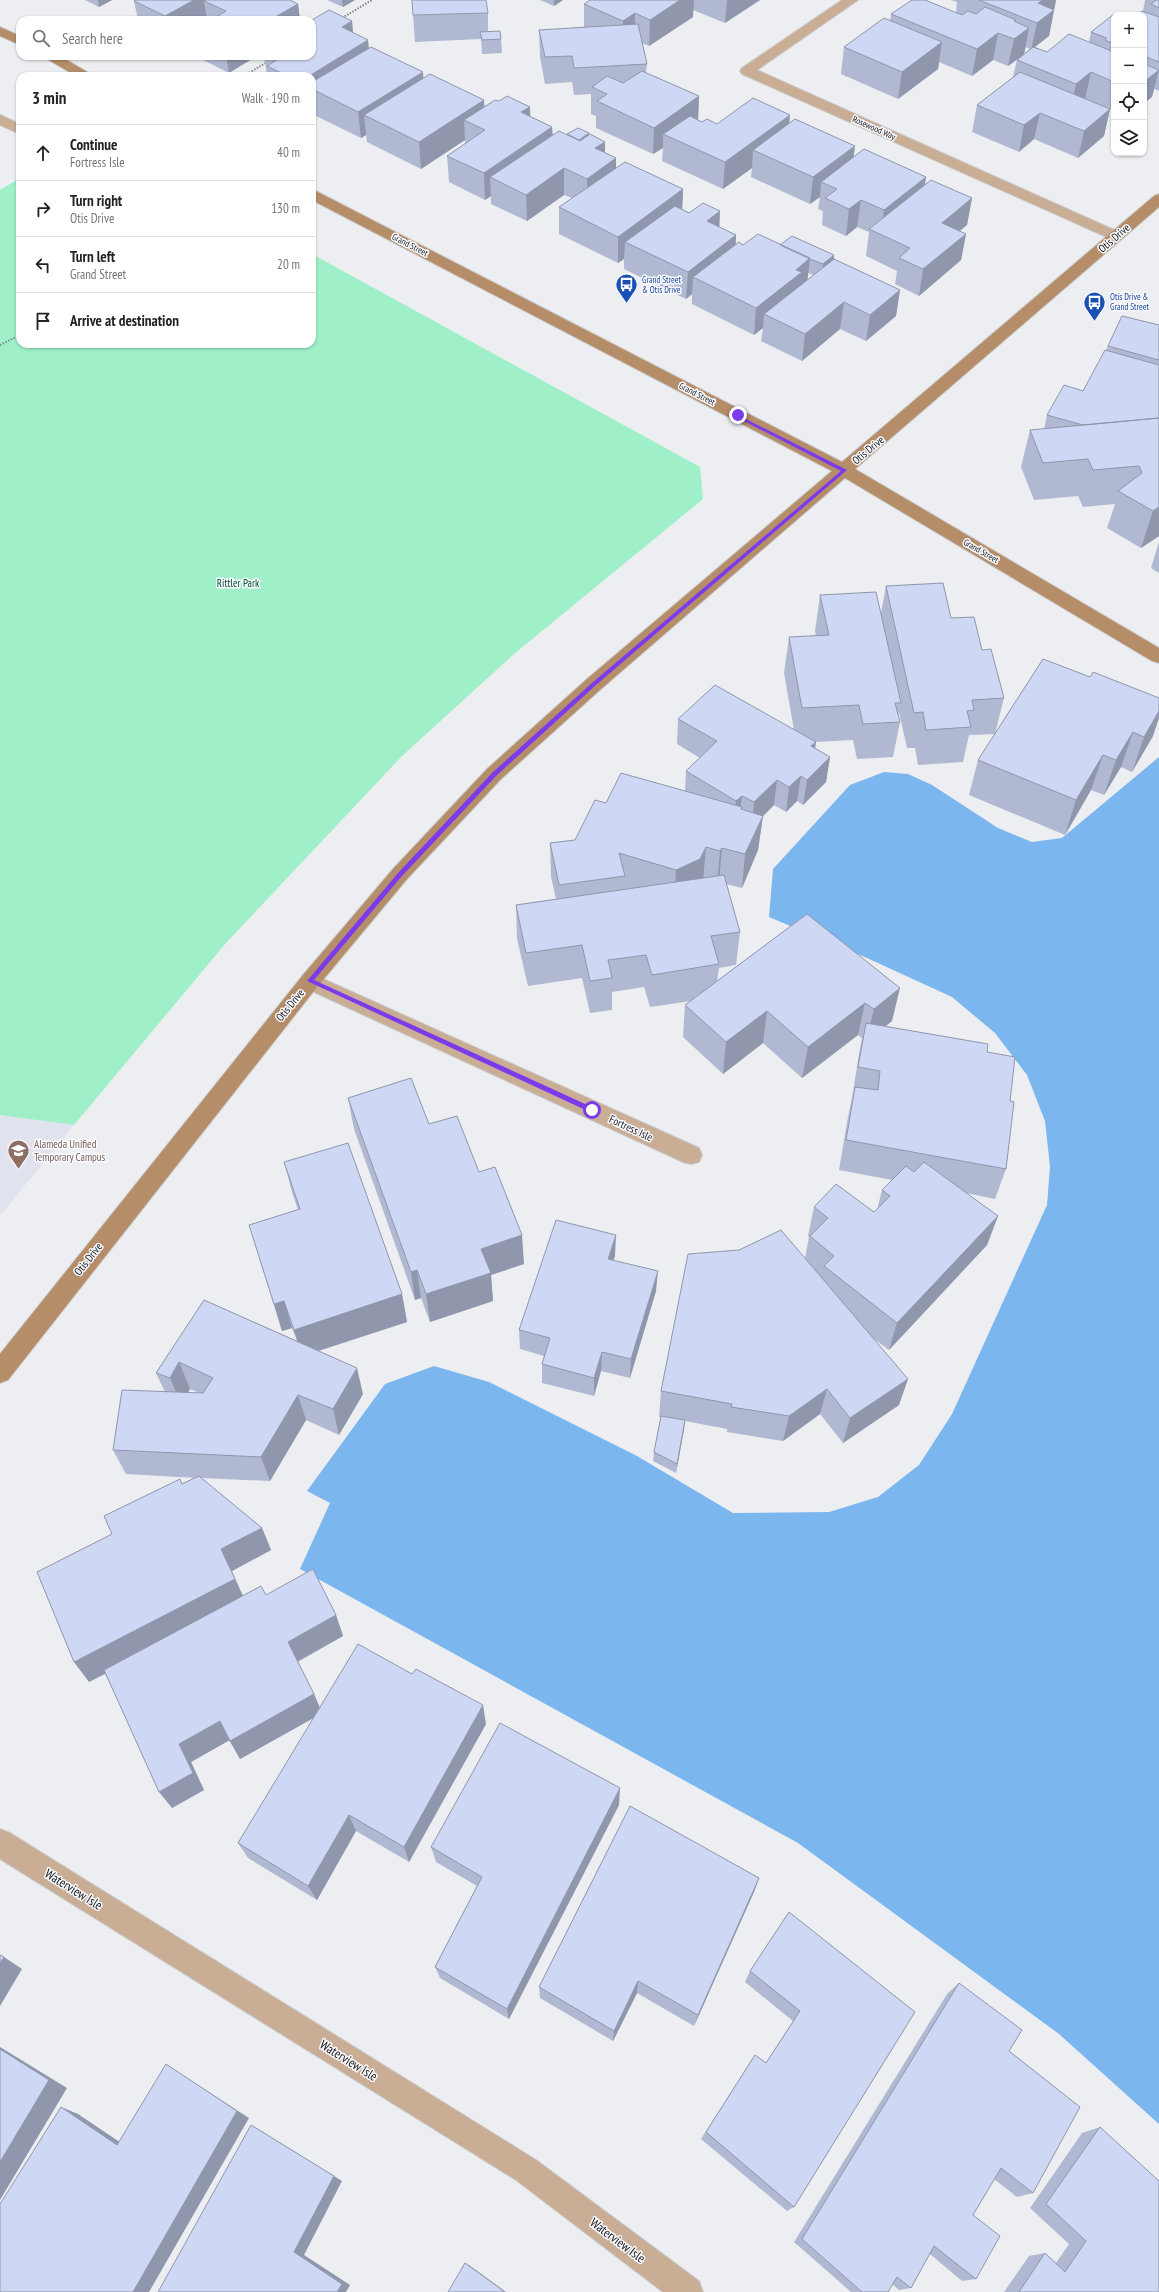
<!DOCTYPE html>
<html lang="en">
<head>
<meta charset="utf-8">
<style>
  :root { --surface:#fff; --page:#f2f2f2; --text:#222; --muted:#767676; --line:#e0e0e0 }
  body { margin:0; font-family:"PT Sans Narrow",sans-serif; background:var(--page); color:var(--text) }
  .controls { position:absolute; right:12px; top:12px; display:grid; overflow:hidden; border-radius:8px; box-shadow:0 1px 3px #0004 }
  .controls button { width:36px; height:36px; display:grid; place-items:center; padding:0; border:0; border-bottom:1px solid var(--line); background:var(--surface); color:var(--text); font:20px sans-serif }
  .stop { position:absolute; width:12px; height:12px; margin:-9px; border:3px solid #7c3aed; border-radius:50%; background:#fff }
  .stop.end { background:#7c3aed; border-color:#fff; box-shadow:0 1px 4px #0008 }
  .list { margin:0; padding:0; list-style:none }
  h2 { display:flex; justify-content:space-between; align-items:center; height:52px; margin:0; padding:0 16px; font-size:17px }
  h2 small { font-size:13px; font-weight:400; color:var(--muted) }
  .list li { display:grid; grid-template-columns:26px 1fr auto; gap:12px; align-items:center; box-sizing:border-box; height:56px; padding:0 16px; border-top:1px solid var(--line) }
  .list b { display:block; font-size:15px; white-space:nowrap }
  .list p { margin:0; font-size:13px; white-space:nowrap; color:var(--muted) }
  .list em { font-size:13px; font-style:normal; color:var(--muted) }
  .icon { flex:none; width:22px; height:22px; fill:none; stroke:currentColor; stroke-width:2; stroke-linecap:round; stroke-linejoin:round }
  .map { position:relative; flex:none; width:1159px; height:2292px; overflow:hidden }
  .search { position:absolute; background:var(--surface); box-shadow:0 1px 3px #0004; left:16px; top:16px; width:300px; height:44px; display:flex; align-items:center; gap:10px; box-sizing:border-box; padding:0 14px; border-radius:12px; color:var(--muted); font-size:15px }
  .panel { position:absolute; background:var(--surface); box-shadow:0 1px 3px #0004; left:16px; top:72px; width:300px; height:276px; border-radius:12px }
  .map>svg:first-child { display:block }
</style>
</head>
<body>
<div class="map">
<svg width="1159" height="2292" viewBox="0 0 1159 2292">
  <rect width="100%" height="100%" fill="#edeef1"/>
  <!-- built -->
  <path fill="#e0e3ee" d="M 0,1115 L 74,1125 L 0,1216 Z"/>
  <!-- green -->
  <path fill="#9ff0c8" d="M 20,178 L 20,344 L 312,344 L 312,254 L 700,467 L 703,499 L 514,654 L 402,756 L 226,943 L 74,1125 L 0,1115 L 0,190 Z"/>
  <!-- water -->
  <path fill="#7bb6ef" d="M 1159,757 L 1159,2124 L 1059,2034 L 798,1843 L 300,1569 L 330,1503 L 307,1491 L 385,1384 L 434,1366 L 489,1382 L 637,1456 L 733,1513 L 829,1512 L 878,1497 L 919,1465 L 952,1414 L 1047,1205 L 1050,1167 L 1045,1121 L 1027,1075 L 995,1033 L 952,997 L 867,958 L 769,917 L 773,869 L 850,785 L 884,772 L 908,774 L 932,785 L 998,828 L 1032,842 L 1062,838 Z"/>
  <g fill="none" stroke-linecap="round" stroke-linejoin="round">
    <defs>
      <path id="lane" d="M 0,115 L 20,124 L 20,134 L 0,125 Z"/>
      <path id="street" d="M 842,0 L 858,0 L 757,70 L 1121,233 L 1124,236 L 1121,239 L 1111,239 L 742,74 L 740,71 L 742,68 Z
        M 310,973 L 699,1148 L 702,1155 L 699,1162 L 691,1164 L 683,1162 L 303,987 L 300,981 L 303,975 Z
        M 0,1829 L 10,1833 L 536,2160 L 699,2281 L 703,2292 L 663,2292 L 516,2180 L 0,1859 Z"/>
      <path id="secondary" d="M 0,27 L 20,36 L 20,45 L 0,36 Z
        M 42,56 L 60,56 L 94,76 L 76,76 Z
        M 312,189 L 842,462 L 1154,196 L 1159,194 L 1159,207 L 855,469 L 1159,648 L 1159,663 L 1152,661 L 845,478 L 601,689 L 501,779 L 407,879 L 317,987 L 8,1380 L 0,1383 L 0,1354 L 303,975 L 393,869 L 487,769 L 587,679 L 832,471 L 312,200 Z"/>
    </defs>
    <!-- lane casing -->
    <use href="#lane" stroke="#cbccce" stroke-width="2"/>
    <!-- street casing -->
    <use href="#street" stroke="#cbccce" stroke-width="2"/>
    <!-- secondary casing -->
    <use href="#secondary" stroke="#cbccce" stroke-width="2"/>
    <!-- path -->
    <path stroke="#868789" stroke-width="2" stroke-dasharray="1.5 1.5" stroke-linecap="butt" d="M 342,18 L 372,0
      M 244,76 L 267,62
      M 0,345 L 20,335"/>
    <!-- lane -->
    <use href="#lane" fill="#c9ad95" fill-rule="evenodd"/>
    <!-- street -->
    <use href="#street" fill="#c9ad95" fill-rule="evenodd"/>
    <!-- secondary -->
    <use href="#secondary" fill="#b68d69" fill-rule="evenodd"/>
  </g>
  <!-- wall -->
  <path fill="#b1b9d2" fill-rule="evenodd" d="M 85,0 L 112,0 L 99,7 Z
    M 290,0 L 298,4 L 300,20 L 138,20 L 134,1 Z
    M 327,0 L 355,0 L 343,7 Z
    M 540,0 L 563,0 L 554,6 Z
    M 590,0 L 760,0 L 725,23 L 693,10 L 693,17 L 649,46 L 642,43 L 647,64 L 646,73 L 699,96 L 698,120 L 702,122 L 717,124 L 789,123 L 854,157 L 926,177 L 925,185 L 972,198 L 967,225 L 960,231 L 966,234 L 961,260 L 919,296 L 895,284 L 897,271 L 866,256 L 869,232 L 857,227 L 846,236 L 822,225 L 823,211 L 818,209 L 820,197 L 810,204 L 751,177 L 752,168 L 723,189 L 662,161 L 663,148 L 653,154 L 596,128 L 596,116 L 591,114 L 591,94 L 574,95 L 572,82 L 545,84 L 540,57 L 539,30 L 584,27 L 584,4 Z
    M 951,0 L 1056,0 L 1049,36 L 1035,47 L 1047,52 L 1089,42 L 1091,32 L 1114,15 L 1114,111 L 1110,109 L 1104,136 L 1078,158 L 1034,139 L 1019,152 L 972,132 L 977,105 L 1013,77 L 1017,60 L 1008,66 L 993,60 L 972,76 L 939,62 L 938,69 L 898,99 L 841,74 L 844,47 L 890,21 L 891,14 L 956,13 L 957,2 ZM 1026,47 L 1030,49 L 1024,54 Z
    M 1145,0 L 1159,0 L 1159,91 L 1154,89 L 1152,97 L 1144,103 L 1144,15 L 1143,11 Z
    M 488,13 L 488,31 L 501,39 L 502,53 L 482,54 L 481,39 L 415,42 L 413,15 Z
    M 352,21 L 353,32 L 369,48 L 423,78 L 484,106 L 499,101 L 530,107 L 530,117 L 552,127 L 553,135 L 589,135 L 605,142 L 605,153 L 616,167 L 683,189 L 682,209 L 736,235 L 736,245 L 780,245 L 834,255 L 834,259 L 900,290 L 896,316 L 866,341 L 840,329 L 802,361 L 761,341 L 763,328 L 754,335 L 692,304 L 692,294 L 686,299 L 624,269 L 624,259 L 618,263 L 559,234 L 559,207 L 572,198 L 564,195 L 527,221 L 491,204 L 491,196 L 485,200 L 449,182 L 447,156 L 465,144 L 465,140 L 421,169 L 367,142 L 366,135 L 361,138 L 312,114 L 312,76 L 268,76 L 267,75 L 264,56 L 312,56 ZM 808,273 L 813,275 L 807,280 Z
    M 197,56 L 257,56 L 229,73 L 197,57 Z
    M 1159,325 L 1159,536 L 1141,548 L 1107,528 L 1115,504 L 1083,507 L 1078,496 L 1034,500 L 1021,467 L 1030,430 L 1044,429 L 1047,415 L 1083,391 L 1106,350 L 1108,346 Z
    M 1159,542 L 1159,573 L 1151,568 Z
    M 886,586 L 951,618 L 982,650 L 1004,698 L 995,734 L 1043,659 L 1153,736 L 1132,772 L 1121,767 L 1104,795 L 1091,790 L 1065,835 L 969,795 L 978,760 L 995,734 L 969,735 L 963,762 L 918,765 L 915,748 L 907,748 L 899,712 L 898,716 L 900,722 L 893,757 L 857,759 L 853,740 L 816,742 L 815,748 L 830,757 L 826,782 L 803,805 L 797,801 L 786,812 L 774,805 L 763,816 L 758,850 L 742,888 L 726,884 L 740,932 L 736,965 L 719,968 L 717,981 L 807,914 L 892,1021 L 886,1026 L 987,1052 L 1010,1101 L 1006,1169 L 995,1199 L 966,1193 L 998,1216 L 987,1245 L 889,1350 L 874,1339 L 899,1405 L 843,1443 L 820,1414 L 783,1441 L 727,1432 L 727,1429 L 685,1421 L 676,1473 L 653,1461 L 654,1452 L 661,1417 L 659,1417 L 661,1391 L 805,1258 L 809,1237 L 808,1236 L 814,1207 L 874,1212 L 877,1210 L 882,1190 L 892,1180 L 839,1170 L 848,1117 L 852,1098 L 859,1054 L 862,1038 L 858,1035 L 802,1078 L 763,1043 L 723,1074 L 683,1037 L 685,1005 L 691,1001 L 650,1007 L 644,987 L 612,992 L 612,1010 L 590,1013 L 582,978 L 528,986 L 517,939 L 516,905 L 556,899 L 551,877 L 550,843 L 575,840 L 606,803 L 685,791 L 686,771 L 700,758 L 677,744 L 678,719 L 794,730 L 784,673 L 789,637 L 816,636 L 815,631 L 820,595 L 881,613 Z
    M 348,1098 L 429,1124 L 479,1172 L 524,1264 L 491,1275 L 493,1301 L 430,1322 L 421,1298 L 415,1300 L 354,1129 Z
    M 284,1162 L 402,1294 L 407,1322 L 319,1351 L 363,1394 L 339,1435 L 306,1420 L 270,1481 L 201,1478 L 262,1528 L 271,1550 L 232,1571 L 243,1596 L 266,1595 L 336,1615 L 343,1636 L 298,1662 L 314,1694 L 320,1708 L 486,1724 L 409,1862 L 356,1831 L 317,1900 L 248,1858 L 238,1843 L 314,1718 L 240,1759 L 229,1740 L 191,1762 L 204,1790 L 172,1808 L 105,1674 L 89,1682 L 112,1534 L 180,1479 L 182,1484 L 196,1478 L 126,1474 L 113,1450 L 165,1392 L 156,1373 L 204,1300 L 297,1341 L 292,1328 L 282,1331 L 249,1225 L 298,1210 L 292,1192 ZM 190,1389 L 200,1393 L 188,1393 Z
    M 615,1256 L 613,1261 L 656,1291 L 630,1378 L 601,1371 L 594,1396 L 542,1383 L 542,1364 L 544,1356 L 520,1349 L 519,1330 Z
    M 619,1805 L 509,2019 L 440,1978 L 435,1967 L 477,1886 L 436,1862 L 431,1847 Z
    M 759,1878 L 754,1892 L 694,2026 L 637,1993 L 613,2041 L 540,1998 L 539,1987 Z
    M 750,1971 L 915,2012 L 794,2207 L 787,2211 L 701,2139 L 755,2055 L 766,2063 L 793,2021 L 745,1982 Z
    M 959,1983 L 1009,2051 L 1033,2193 L 1017,2197 L 994,2179 L 973,2215 L 976,2279 L 962,2281 L 930,2254 L 911,2288 L 899,2290 L 892,2284 L 888,2292 L 851,2292 L 794,2242 L 947,1994 Z
    M 1100,2127 L 1159,2292 L 1004,2292 L 1029,2256 L 1045,2253 L 1056,2263 L 1069,2244 L 1030,2208 L 1082,2133 Z"/>
  <!-- shaded-wall -->
  <path fill="#9096ab" d="M 98,0 L 112,0 L 99,7 Z
    M 194,0 L 242,0 L 204,1 L 207,20 L 166,20 L 165,16 Z
    M 342,0 L 355,0 L 343,7 Z
    M 554,0 L 563,0 L 554,6 Z
    M 680,0 L 694,0 L 693,17 L 649,46 L 650,20 Z
    M 727,0 L 760,0 L 725,23 Z
    M 1043,0 L 1056,0 L 1049,36 L 1031,50 L 1037,23 L 1038,3 Z
    M 298,4 L 300,20 L 270,20 Z
    M 635,13 L 635,40 L 623,48 L 623,21 Z
    M 352,21 L 354,48 L 342,27 Z
    M 1029,28 L 1024,54 L 1008,66 L 1014,39 Z
    M 998,33 L 993,60 L 972,76 L 977,49 Z
    M 368,40 L 371,67 L 312,89 L 312,76 L 309,76 Z
    M 942,42 L 938,69 L 898,99 L 902,72 Z
    M 226,56 L 257,56 L 229,73 Z
    M 1159,70 L 1152,97 L 1144,103 L 1144,82 Z
    M 423,72 L 425,98 L 364,115 L 366,135 L 361,138 L 358,112 Z
    M 1091,72 L 1085,99 L 1070,111 L 1076,84 Z
    M 699,96 L 698,123 L 663,134 L 663,148 L 653,154 L 654,128 Z
    M 484,100 L 485,127 L 464,120 L 465,140 L 421,169 L 419,142 Z
    M 530,107 L 531,133 L 521,112 Z
    M 1110,109 L 1104,136 L 1078,158 L 1084,131 Z
    M 1040,113 L 1034,139 L 1019,152 L 1024,125 Z
    M 790,115 L 788,141 L 753,150 L 752,168 L 723,189 L 725,162 Z
    M 552,127 L 553,154 L 490,177 L 491,196 L 485,200 L 484,173 Z
    M 589,133 L 589,147 L 579,140 Z
    M 605,142 L 605,166 L 616,158 L 616,185 L 587,206 L 587,179 L 595,148 Z
    M 855,146 L 852,172 L 821,182 L 820,197 L 810,204 L 813,177 Z
    M 564,168 L 564,195 L 527,221 L 526,195 Z
    M 926,177 L 922,204 L 881,234 L 884,210 Z
    M 683,189 L 682,216 L 625,242 L 624,259 L 618,263 L 618,237 Z
    M 972,198 L 967,225 L 937,249 L 942,223 Z
    M 861,200 L 857,227 L 846,236 L 849,209 Z
    M 720,211 L 719,238 L 707,221 Z
    M 966,234 L 961,260 L 919,296 L 923,269 Z
    M 736,235 L 734,262 L 693,277 L 692,294 L 686,299 L 688,272 Z
    M 834,255 L 833,269 L 822,278 L 823,264 Z
    M 810,258 L 807,285 L 764,314 L 763,328 L 754,335 L 756,308 L 796,270 Z
    M 900,290 L 896,316 L 866,341 L 870,315 Z
    M 844,302 L 840,329 L 802,361 L 805,334 Z
    M 1159,507 L 1159,536 L 1141,548 L 1153,511 Z
    M 1159,711 L 1159,718 L 1153,736 L 1132,772 L 1144,737 Z
    M 1133,732 L 1121,767 L 1104,795 L 1116,760 Z
    M 816,742 L 812,767 L 811,746 Z
    M 1103,755 L 1091,790 L 1065,835 L 1076,800 Z
    M 830,757 L 826,782 L 803,805 L 807,780 Z
    M 801,776 L 797,801 L 786,812 L 789,787 Z
    M 777,780 L 774,805 L 763,816 L 758,850 L 742,888 L 745,854 L 752,827 L 754,802 Z
    M 742,796 L 739,820 L 734,825 L 736,801 Z
    M 706,847 L 703,881 L 674,904 L 676,870 Z
    M 722,848 L 719,882 L 717,885 L 720,851 Z
    M 900,988 L 892,1021 L 866,1041 L 874,1009 Z
    M 865,1003 L 858,1035 L 802,1078 L 808,1047 Z
    M 767,1011 L 763,1043 L 723,1074 L 726,1042 Z
    M 998,1216 L 987,1245 L 889,1350 L 897,1323 Z
    M 522,1235 L 524,1264 L 491,1275 L 493,1301 L 430,1322 L 426,1294 L 481,1249 Z
    M 616,1235 L 615,1256 L 607,1279 L 608,1259 Z
    M 417,1270 L 421,1298 L 415,1300 L 411,1272 Z
    M 658,1271 L 656,1291 L 630,1378 L 631,1359 Z
    M 402,1294 L 407,1322 L 302,1356 L 294,1330 Z
    M 284,1301 L 292,1328 L 282,1331 L 274,1304 Z
    M 602,1352 L 601,1371 L 594,1396 L 594,1378 Z
    M 179,1362 L 190,1389 L 181,1404 L 170,1378 Z
    M 357,1368 L 363,1394 L 339,1435 L 333,1409 Z
    M 908,1379 L 899,1405 L 843,1443 L 850,1418 Z
    M 827,1389 L 820,1414 L 783,1441 L 789,1416 Z
    M 298,1395 L 306,1420 L 270,1481 L 261,1457 Z
    M 685,1420 L 684,1430 L 676,1473 L 677,1464 Z
    M 262,1528 L 271,1550 L 232,1571 L 221,1549 Z
    M 235,1579 L 245,1600 L 89,1682 L 74,1662 Z
    M 336,1615 L 343,1636 L 296,1662 L 288,1642 Z
    M 314,1694 L 322,1713 L 240,1759 L 230,1741 Z
    M 483,1705 L 486,1724 L 409,1862 L 404,1847 Z
    M 220,1721 L 230,1740 L 191,1762 L 204,1790 L 172,1808 L 159,1792 L 179,1744 Z
    M 620,1788 L 619,1805 L 509,2019 L 507,2009 Z
    M 349,1815 L 356,1831 L 317,1900 L 308,1886 Z
    M 759,1878 L 754,1892 L 694,2026 L 698,2015 Z
    M 4,1957 L 22,1969 L 0,2006 L 0,1963 Z
    M 638,1981 L 637,1993 L 613,2041 L 614,2031 Z
    M 0,2047 L 67,2088 L 0,2200 Z
    M 179,2073 L 249,2118 L 149,2292 L 133,2292 Z
    M 61,2107 L 78,2114 L 133,2151 L 117,2145 Z
    M 251,2125 L 342,2181 L 304,2255 L 350,2285 L 346,2292 L 337,2292 L 294,2252 Z
    M 465,2263 L 469,2265 L 506,2292 L 505,2292 Z"/>
  <!-- building -->
  <path fill="#ced7f4" stroke="#9096ab" d="M 135,0 L 194,0 L 165,16 L 134,1 Z
    M 206,0 L 290,0 L 298,4 L 270,20 L 211,20 L 226,11 L 204,1 Z
    M 412,0 L 486,0 L 488,13 L 413,15 Z
    M 590,0 L 680,0 L 650,20 L 635,13 L 623,21 L 584,4 Z
    M 912,0 L 925,0 L 962,15 L 968,11 L 976,14 L 985,7 L 1016,20 L 1014,21 L 1029,28 L 1014,39 L 998,33 L 977,49 L 891,14 Z
    M 979,0 L 1043,0 L 1038,3 L 1054,10 L 1037,23 Z
    M 1156,0 L 1159,0 L 1159,8 L 1151,4 Z
    M 329,10 L 352,21 L 342,27 L 368,40 L 309,76 L 287,76 L 267,66 L 281,57 L 278,56 L 312,56 L 312,20 Z
    M 1142,11 L 1159,17 L 1159,62 L 1144,56 L 1144,15 L 1137,15 Z
    M 1114,14 L 1117,15 L 1114,15 L 1114,44 L 1105,40 L 1107,38 L 1091,32 Z
    M 884,18 L 942,42 L 902,72 L 844,47 Z
    M 638,24 L 647,64 L 574,68 L 572,56 L 545,57 L 539,30 Z
    M 500,31 L 501,39 L 482,40 L 480,32 Z
    M 1069,34 L 1114,52 L 1114,82 L 1091,72 L 1076,84 L 1017,60 L 1033,47 L 1047,52 Z
    M 371,47 L 423,72 L 358,112 L 312,89 L 312,82 Z
    M 1144,64 L 1159,70 L 1144,82 Z
    M 642,71 L 699,96 L 654,128 L 597,101 L 607,94 L 592,87 L 607,76 L 623,83 Z
    M 1020,72 L 1110,109 L 1084,131 L 1040,113 L 1024,125 L 977,105 Z
    M 430,74 L 484,100 L 419,142 L 364,115 Z
    M 507,96 L 530,107 L 521,112 L 552,127 L 484,173 L 447,156 L 485,130 L 464,120 L 495,100 L 499,101 Z
    M 753,98 L 790,115 L 725,162 L 663,134 L 690,116 L 702,122 L 707,119 L 717,124 Z
    M 795,119 L 855,146 L 813,177 L 753,150 Z
    M 578,128 L 589,133 L 579,140 L 567,134 Z
    M 559,131 L 580,141 L 590,134 L 605,142 L 595,148 L 616,158 L 587,179 L 564,168 L 526,195 L 490,177 Z
    M 864,149 L 926,177 L 884,210 L 861,200 L 849,209 L 825,198 L 837,189 L 821,182 Z
    M 625,162 L 683,189 L 618,237 L 559,207 Z
    M 931,180 L 972,198 L 942,223 L 966,234 L 923,269 L 899,258 L 910,248 L 869,229 Z
    M 703,203 L 720,211 L 707,221 L 736,235 L 688,272 L 625,242 L 675,206 L 689,213 Z
    M 758,234 L 810,258 L 796,270 L 802,272 L 756,308 L 693,277 L 739,242 L 743,245 Z
    M 792,236 L 834,255 L 823,264 L 810,259 L 780,245 Z
    M 834,259 L 900,290 L 870,315 L 844,302 L 805,334 L 764,314 Z
    M 1122,316 L 1159,325 L 1159,360 L 1108,346 Z
    M 1105,350 L 1159,365 L 1159,418 L 1083,425 L 1047,415 L 1064,385 L 1083,391 Z
    M 1159,418 L 1159,507 L 1153,511 L 1118,491 L 1142,473 L 1139,466 L 1093,470 L 1088,459 L 1043,463 L 1030,430 Z
    M 943,583 L 951,618 L 974,617 L 982,650 L 991,649 L 1004,698 L 972,700 L 974,710 L 967,711 L 971,727 L 926,730 L 923,712 L 914,713 L 886,586 Z
    M 876,592 L 901,703 L 895,703 L 900,722 L 863,724 L 859,705 L 802,708 L 789,637 L 829,635 L 820,595 Z
    M 1043,659 L 1090,677 L 1093,672 L 1159,698 L 1159,711 L 1144,737 L 1133,732 L 1116,760 L 1103,755 L 1076,800 L 978,760 Z
    M 715,685 L 816,742 L 811,746 L 830,757 L 807,780 L 801,776 L 789,787 L 777,780 L 754,802 L 742,796 L 736,801 L 686,771 L 717,741 L 678,719 Z
    M 621,773 L 742,807 L 741,809 L 763,816 L 745,854 L 722,848 L 720,851 L 706,847 L 700,859 L 676,870 L 619,853 L 625,876 L 559,885 L 550,843 L 575,840 L 595,800 L 606,803 Z
    M 724,875 L 740,932 L 711,936 L 719,964 L 652,975 L 646,955 L 608,960 L 612,978 L 590,981 L 582,945 L 526,953 L 516,905 Z
    M 807,914 L 900,988 L 874,1009 L 865,1003 L 808,1047 L 767,1011 L 726,1042 L 685,1005 Z
    M 866,1023 L 988,1044 L 987,1052 L 1015,1057 L 1010,1101 L 1014,1102 L 1006,1169 L 846,1140 L 855,1087 L 878,1090 L 880,1071 L 858,1067 Z
    M 411,1078 L 429,1124 L 457,1116 L 479,1172 L 495,1167 L 522,1235 L 481,1249 L 491,1273 L 426,1294 L 417,1270 L 411,1272 L 348,1098 Z
    M 348,1143 L 402,1294 L 294,1330 L 284,1301 L 274,1304 L 249,1225 L 300,1209 L 284,1162 Z
    M 924,1162 L 998,1216 L 897,1323 L 824,1266 L 834,1256 L 810,1236 L 828,1218 L 814,1207 L 836,1184 L 874,1212 L 890,1196 L 882,1190 L 906,1166 L 914,1172 Z
    M 556,1220 L 616,1235 L 608,1259 L 658,1271 L 631,1359 L 602,1352 L 594,1378 L 542,1364 L 550,1338 L 519,1330 Z
    M 781,1230 L 908,1379 L 850,1418 L 827,1389 L 789,1416 L 731,1407 L 732,1404 L 661,1391 L 688,1254 L 739,1250 Z
    M 204,1300 L 357,1368 L 333,1409 L 298,1395 L 261,1457 L 113,1450 L 122,1390 L 203,1393 L 213,1378 L 179,1362 L 170,1378 L 156,1373 Z
    M 661,1416 L 685,1420 L 677,1464 L 654,1452 Z
    M 199,1476 L 262,1528 L 221,1549 L 235,1579 L 74,1662 L 37,1572 L 112,1534 L 104,1516 L 180,1479 L 182,1484 Z
    M 313,1569 L 336,1615 L 288,1642 L 314,1694 L 230,1741 L 220,1721 L 179,1744 L 193,1773 L 159,1792 L 104,1670 L 261,1586 L 266,1595 Z
    M 358,1644 L 412,1674 L 416,1669 L 483,1705 L 404,1847 L 349,1815 L 308,1886 L 238,1843 Z
    M 500,1723 L 620,1788 L 507,2009 L 435,1967 L 482,1877 L 431,1847 Z
    M 630,1806 L 759,1878 L 698,2015 L 638,1981 L 614,2031 L 539,1987 Z
    M 789,1912 L 915,2012 L 794,2207 L 706,2132 L 755,2055 L 766,2063 L 800,2011 L 750,1971 Z
    M 0,1955 L 4,1957 L 0,1963 Z
    M 959,1983 L 1022,2030 L 1009,2051 L 1080,2107 L 1033,2193 L 1001,2168 L 973,2215 L 1000,2236 L 976,2279 L 934,2246 L 911,2288 L 897,2277 L 888,2292 L 862,2292 L 802,2239 Z
    M 0,2049 L 49,2080 L 0,2162 Z
    M 166,2064 L 237,2111 L 133,2292 L 0,2292 L 0,2204 L 61,2107 L 117,2145 Z
    M 251,2125 L 334,2176 L 294,2252 L 342,2284 L 337,2292 L 158,2292 Z
    M 1100,2127 L 1159,2181 L 1159,2292 L 1019,2292 L 1045,2253 L 1065,2272 L 1086,2241 L 1046,2204 Z
    M 465,2263 L 505,2292 L 448,2292 Z"/>
  <!-- route -->
  <path fill="#7c3aed" d="M 736,414 L 847,470 L 596,685 L 496,776 L 402,876 L 314,980 L 594,1108 L 594,1112 L 592,1113 L 307,981 L 398,873 L 492,773 L 592,683 L 841,471 L 736,417 Z"/>
  <!-- icons -->
  <defs>
    <symbol id="bus-pin" viewBox="-11 -11 22 30"><path d="M0 17L-7.5 6A9.5 9.5 0 1 1 7.5 6Z" fill="#1a4fb4" stroke="#fafbff"/><path d="M-5-6H5V4H4V6H2V4H-2V6H-4V4H-5ZM-3.5-4V0h7V-4ZM-3.5 1.2v1.5H-2V1.2ZM2 1.2v1.5H3.5V1.2Z" fill="#fff"/></symbol>
    <symbol id="school-pin" viewBox="-11 -11 22 30"><path d="M0 17L-7.5 6A9.5 9.5 0 1 1 7.5 6Z" fill="#8d6e63" stroke="#fafbff"/><path d="M0-5L7-2L0 1L-7-2ZM-4 1L0 2.5L4 1V4Q0 6-4 4Z" fill="#fff"/></symbol>
  </defs>
  <g fill-rule="evenodd">
    <use href="#bus-pin" x="614" y="272" width="25" height="34"/>
    <use href="#bus-pin" x="1082" y="290" width="25" height="34"/>
    <use href="#school-pin" x="6" y="1138" width="25" height="34"/>
  </g>
  <g text-anchor="middle" stroke-width="3" stroke-linejoin="round" paint-order="stroke">
    <!-- far-street labels -->
    <g font-size="9" fill="#161718" stroke="#fafbff">
      <text transform="translate(874 128) rotate(24)" y="3">Rosewood Way</text>
      <text transform="translate(410 245) rotate(27)" y="3">Grand Street</text>
      <text transform="translate(697 394) rotate(27)" y="3">Grand Street</text>
      <text transform="translate(981 551) rotate(30)" y="3">Grand Street</text>
    </g>
    <!-- far-transit labels -->
    <g font-size="9" fill="#164399" stroke="#fafbff" text-anchor="start">
      <text x="642" y="283">Grand Street<tspan x="642" dy="10">&amp; Otis Drive</tspan></text>
      <text x="1110" y="300">Otis Drive &amp;<tspan x="1110" dy="10">Grand Street</tspan></text>
    </g>
    <!-- street labels -->
    <g font-size="11" fill="#161718" stroke="#fafbff">
      <text transform="translate(1114 238) rotate(-41)" y="4">Otis Drive</text>
      <text transform="translate(868 450) rotate(-40)" y="4">Otis Drive</text>
      <text transform="translate(290 1005) rotate(-51)" y="4">Otis Drive</text>
      <text transform="translate(631 1128) rotate(25)" y="4">Fortress Isle</text>
      <text transform="translate(88 1259) rotate(-52)" y="4">Otis Drive</text>
    </g>
    <!-- park labels -->
    <g font-size="11" fill="#014c32" stroke="#fafbff">
      <text x="238" y="587">Rittler Park</text>
    </g>
    <!-- education labels -->
    <g font-size="11" fill="#785e54" stroke="#fafbff" text-anchor="start">
      <text x="34" y="1148">Alameda Unified<tspan x="34" dy="13">Temporary Campus</tspan></text>
    </g>
    <!-- near-street labels -->
    <g font-size="13" fill="#161718" stroke="#fafbff">
      <text transform="translate(74 1889) rotate(32)" y="5">Waterview Isle</text>
      <text transform="translate(349 2060) rotate(32)" y="5">Waterview Isle</text>
      <text transform="translate(618 2240) rotate(37)" y="5">Waterview Isle</text>
    </g>
  </g>
</svg>
<div class="controls">
<button>+</button>
<button>−</button>
<button><svg class="icon" aria-label="locate" viewBox="0 0 24 24"><circle cx="12" cy="12" r="6"/><path d="M12 2v4M12 18v4M2 12h4M18 12h4"/></svg></button>
<button><svg class="icon" aria-label="layers" viewBox="0 0 24 24"><path d="M12 4l9 5-9 5-9-5zM3 14l9 5 9-5"/></svg></button>
</div>
<div class="stop" style="left:592px;top:1110px"></div>
<div class="stop end" style="left:738px;top:415px"></div>
<div class="search"><svg class="icon" aria-label="search" viewBox="0 0 24 24"><circle cx="10" cy="10" r="6"/><path d="M15 15l6 6"/></svg>Search here</div>
<section class="panel">
<h2>3 min<small>Walk · 190 m</small></h2>
<ul class="list">
<li><svg class="icon" aria-label="ahead" viewBox="0 0 24 24"><path d="M12 20V5M6 11l6-6 6 6"/></svg><div><b>Continue</b><p>Fortress Isle</p></div><em>40 m</em></li>
<li><svg class="icon" aria-label="right" viewBox="0 0 24 24"><path d="M7 20v-9h11M14 6l5 5-5 5"/></svg><div><b>Turn right</b><p>Otis Drive</p></div><em>130 m</em></li>
<li><svg class="icon" aria-label="left" viewBox="0 0 24 24"><path d="M17 20v-9H6M10 6l-5 5 5 5"/></svg><div><b>Turn left</b><p>Grand Street</p></div><em>20 m</em></li>
<li><svg class="icon" aria-label="arrive" viewBox="0 0 24 24"><path d="M6 21V4h12l-3 4 3 4H6"/></svg><div><b>Arrive at destination</b></div></li>
</ul>
</section>
</div>
</body>
</html>
